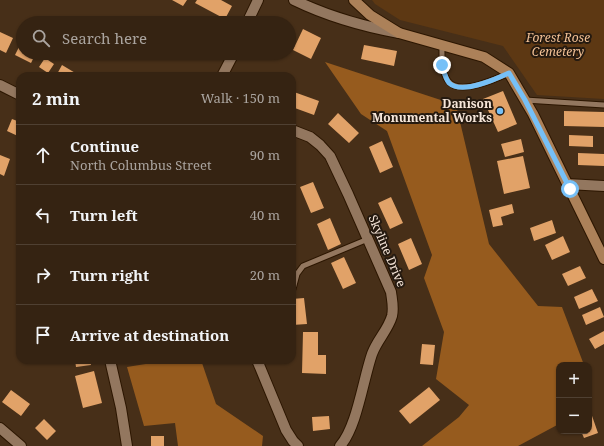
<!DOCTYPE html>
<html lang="en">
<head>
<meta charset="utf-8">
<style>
  :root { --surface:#352312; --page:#402f20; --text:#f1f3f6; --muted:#aaa49f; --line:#4f4032 }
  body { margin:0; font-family:"Noto Serif",serif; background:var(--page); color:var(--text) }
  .controls { position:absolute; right:12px; bottom:12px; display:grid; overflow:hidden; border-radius:8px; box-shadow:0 1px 3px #0004 }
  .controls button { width:36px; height:36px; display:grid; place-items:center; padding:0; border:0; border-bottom:1px solid var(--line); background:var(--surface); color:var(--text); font:20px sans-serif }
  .stop { position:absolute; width:12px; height:12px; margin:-9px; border:3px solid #76c0f7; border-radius:50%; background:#fff }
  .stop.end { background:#76c0f7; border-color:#fff; box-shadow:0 1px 4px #0008 }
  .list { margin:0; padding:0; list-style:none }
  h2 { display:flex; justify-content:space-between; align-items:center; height:52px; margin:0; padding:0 16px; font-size:17px }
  h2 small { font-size:13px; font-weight:400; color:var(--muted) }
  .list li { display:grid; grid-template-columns:26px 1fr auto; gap:12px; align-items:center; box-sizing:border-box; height:60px; padding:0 16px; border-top:1px solid var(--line) }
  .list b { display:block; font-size:15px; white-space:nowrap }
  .list p { margin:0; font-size:13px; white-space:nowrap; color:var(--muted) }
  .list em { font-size:13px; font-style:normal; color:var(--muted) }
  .icon { flex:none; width:22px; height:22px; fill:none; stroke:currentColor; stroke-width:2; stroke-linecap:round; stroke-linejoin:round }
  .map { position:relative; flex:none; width:604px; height:446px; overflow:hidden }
  .search { position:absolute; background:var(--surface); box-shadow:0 1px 3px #0004; left:16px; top:16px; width:280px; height:44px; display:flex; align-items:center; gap:10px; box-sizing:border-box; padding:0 14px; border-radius:22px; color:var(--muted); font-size:15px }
  .panel { position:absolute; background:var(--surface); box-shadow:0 1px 3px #0004; left:16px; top:72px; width:280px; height:292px; border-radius:12px }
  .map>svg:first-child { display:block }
</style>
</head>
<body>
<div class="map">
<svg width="604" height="446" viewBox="0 0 604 446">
  <rect width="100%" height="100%" fill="#472f18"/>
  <!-- green -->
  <path fill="#5d3813" d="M 372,0 L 604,0 L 604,99 L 537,95 L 503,46 L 400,20 L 375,4 Z"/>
  <!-- forest -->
  <path fill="#965b1e" d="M 325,62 L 456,105 L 489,244 L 538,306 L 562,307 L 584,365 L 559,365 L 559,424 L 518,446 L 422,446 L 459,417 L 469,405 L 436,379 L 444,332 L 424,278 L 432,255 L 387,131 L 361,114 Z
    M 158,360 L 201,360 L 216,404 L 263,436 L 262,446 L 178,446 L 175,423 L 144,426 L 127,367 L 158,362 Z"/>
  <!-- building -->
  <path fill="#e1a268" d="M 172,0 L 187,0 L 183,6 Z
    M 197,0 L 221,0 L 232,6 L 225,19 L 195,3 Z
    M 303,29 L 321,38 L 311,59 L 293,50 Z
    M 0,32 L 13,38 L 6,53 L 0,50 Z
    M 23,39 L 23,53 L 36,53 L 31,63 L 15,55 Z
    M 364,45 L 397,51 L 394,66 L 361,59 Z
    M 45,58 L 54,64 L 48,73 L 39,67 Z
    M 62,65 L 77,74 L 76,76 L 56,76 Z
    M 503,91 L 517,124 L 498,132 L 483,99 Z
    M 294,92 L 319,101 L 314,115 L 292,107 L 292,96 Z
    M 564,111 L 604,112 L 604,127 L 564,126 Z
    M 338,113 L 359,133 L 349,143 L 328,124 Z
    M 12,119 L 20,122 L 20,137 L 7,131 Z
    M 569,135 L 593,136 L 593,147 L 569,146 Z
    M 521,139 L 524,152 L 505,157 L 501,144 Z
    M 382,141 L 393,167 L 380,173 L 369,147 Z
    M 578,153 L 604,154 L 604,166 L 578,165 Z
    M 0,155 L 10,159 L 4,176 L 0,174 Z
    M 523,156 L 530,188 L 504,194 L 497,161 Z
    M 313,182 L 324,208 L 311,213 L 300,187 Z
    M 391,197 L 403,223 L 390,229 L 378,203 Z
    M 512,204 L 514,213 L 501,217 L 503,225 L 493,227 L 489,210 Z
    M 330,218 L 341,244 L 328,250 L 317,224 Z
    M 552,220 L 556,233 L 534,241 L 530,228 Z
    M 563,236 L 570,252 L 552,260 L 545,245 Z
    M 411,238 L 422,264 L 409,270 L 398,244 Z
    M 344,257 L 356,283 L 343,289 L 331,263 Z
    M 580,266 L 586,278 L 568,286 L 562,274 Z
    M 592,289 L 598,301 L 579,309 L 574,297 Z
    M 304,298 L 307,324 L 292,325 L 292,299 Z
    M 600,307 L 604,317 L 586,325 L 582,315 Z
    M 604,331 L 604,344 L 595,349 L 589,339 Z
    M 303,332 L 318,332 L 318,355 L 326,355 L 326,374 L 302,373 Z
    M 422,344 L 435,345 L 433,365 L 420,364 Z
    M 75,360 L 90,360 L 91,365 L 76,367 Z
    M 94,371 L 102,403 L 83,408 L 75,376 Z
    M 429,387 L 440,400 L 410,424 L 399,411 Z
    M 11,390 L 30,404 L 21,416 L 2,402 Z
    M 591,413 L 598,433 L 584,438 L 581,431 L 589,431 L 589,414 Z
    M 329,416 L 330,429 L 313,431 L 312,417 Z
    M 44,419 L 56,431 L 47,440 L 35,428 Z
    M 151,436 L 164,436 L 164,446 L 151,446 Z"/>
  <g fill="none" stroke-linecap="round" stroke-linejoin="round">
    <defs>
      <path id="lane" d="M 442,45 C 442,56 441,71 448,81 C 459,96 496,79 509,73
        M 525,100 L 604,105
        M 293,289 L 297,274 L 303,266 L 368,239"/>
      <path id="street" d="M 294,0 C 329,17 361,26 399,33
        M 247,23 L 258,0
        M 222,76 L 234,53
        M 0,85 L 20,95
        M 292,130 L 310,137 L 320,145 L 330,156 L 348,194 L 391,292 C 392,300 394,308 392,316 C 388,330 377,340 372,354 C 363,380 357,427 340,446
        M 567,184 L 604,186
        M 110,360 L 121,408 L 127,446
        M 257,360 L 286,430 L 293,441 L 298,446
        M 0,428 L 21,446"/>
      <path id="secondary" d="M 354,0 L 370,15 L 399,33 L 484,57 L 509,73 L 533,114 L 604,259"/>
    </defs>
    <!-- lane casing -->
    <use href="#lane" stroke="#2c1601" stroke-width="7"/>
    <!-- street casing -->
    <use href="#street" stroke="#2c1601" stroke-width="12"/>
    <!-- secondary casing -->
    <use href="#secondary" stroke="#2c1601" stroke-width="12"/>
    <!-- lane -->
    <use href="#lane" stroke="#93775f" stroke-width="5"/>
    <!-- street -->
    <use href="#street" stroke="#93775f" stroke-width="10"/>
    <!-- secondary -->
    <use href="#secondary" stroke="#ac8159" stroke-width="10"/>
  </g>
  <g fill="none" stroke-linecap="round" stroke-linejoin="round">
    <!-- route -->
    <path stroke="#76c0f7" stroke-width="5" d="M 442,65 C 444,71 445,78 449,83 C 462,95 496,79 509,73 L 525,100 L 570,189"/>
  </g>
  <!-- markers -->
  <circle fill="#76c0f7" stroke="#251a10" stroke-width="1.5" cx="500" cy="111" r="4"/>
  <g text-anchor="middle" stroke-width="4" stroke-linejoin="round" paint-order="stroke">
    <!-- park labels -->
    <g font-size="12" font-style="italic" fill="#f4c296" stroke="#251a10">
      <text x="558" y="42">Forest Rose<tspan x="558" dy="14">Cemetery</tspan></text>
    </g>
    <!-- poi labels -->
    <g font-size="12" font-weight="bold" fill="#f6e6d9" stroke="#251a10" text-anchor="end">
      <text x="492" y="108">Danison<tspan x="492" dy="14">Monumental Works</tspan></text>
    </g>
    <!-- street labels -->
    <g font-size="12" fill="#f6e6d9" stroke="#251a10">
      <text transform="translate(387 251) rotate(67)" y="4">Skyline Drive</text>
    </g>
  </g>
</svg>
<div class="controls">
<button>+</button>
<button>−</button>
</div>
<div class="stop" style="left:570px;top:189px"></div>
<div class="stop end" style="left:442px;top:65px"></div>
<div class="search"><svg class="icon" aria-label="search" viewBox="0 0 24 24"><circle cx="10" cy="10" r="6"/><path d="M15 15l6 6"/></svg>Search here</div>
<section class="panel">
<h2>2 min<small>Walk · 150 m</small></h2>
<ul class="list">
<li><svg class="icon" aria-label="ahead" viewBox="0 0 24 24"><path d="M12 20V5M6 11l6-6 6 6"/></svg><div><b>Continue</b><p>North Columbus Street</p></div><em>90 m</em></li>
<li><svg class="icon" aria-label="left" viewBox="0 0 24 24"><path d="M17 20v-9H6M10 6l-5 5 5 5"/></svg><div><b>Turn left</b></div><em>40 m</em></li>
<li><svg class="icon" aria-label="right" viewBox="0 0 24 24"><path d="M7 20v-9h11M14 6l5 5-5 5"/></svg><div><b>Turn right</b></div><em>20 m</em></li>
<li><svg class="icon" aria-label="arrive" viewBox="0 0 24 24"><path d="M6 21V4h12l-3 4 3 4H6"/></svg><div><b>Arrive at destination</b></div></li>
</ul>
</section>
</div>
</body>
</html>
